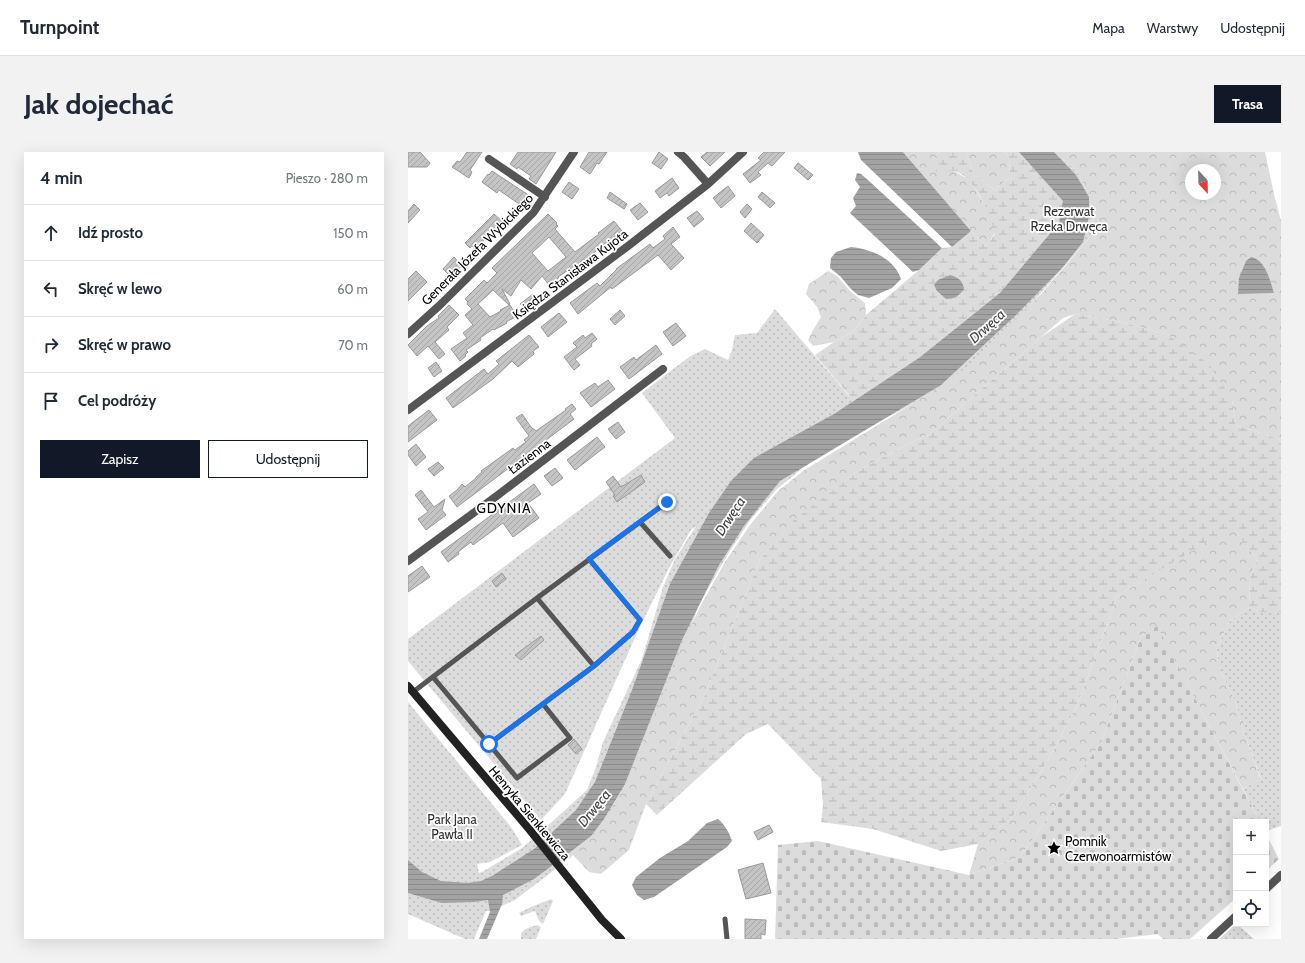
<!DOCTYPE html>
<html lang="pl">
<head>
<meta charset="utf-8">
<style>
  :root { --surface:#fff; --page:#f2f2f3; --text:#1f2937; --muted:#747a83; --line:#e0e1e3; --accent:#111827 }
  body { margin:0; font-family:Cabin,sans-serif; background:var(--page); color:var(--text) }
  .controls { position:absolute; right:12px; bottom:12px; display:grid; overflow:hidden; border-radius:0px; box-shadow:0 4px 16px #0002 }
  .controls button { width:36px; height:36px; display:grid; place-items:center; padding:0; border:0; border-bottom:1px solid var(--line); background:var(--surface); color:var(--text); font:20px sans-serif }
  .compass { position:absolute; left:777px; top:12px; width:36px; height:36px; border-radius:50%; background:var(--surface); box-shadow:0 4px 16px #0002; rotate:158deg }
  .stop { position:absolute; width:12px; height:12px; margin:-9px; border:3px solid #1a73e8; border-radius:50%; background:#fff }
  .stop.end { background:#1a73e8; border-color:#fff; box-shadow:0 1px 4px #0008 }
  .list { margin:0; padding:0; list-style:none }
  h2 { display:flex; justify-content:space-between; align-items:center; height:52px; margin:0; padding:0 16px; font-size:17px }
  h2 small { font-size:13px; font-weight:400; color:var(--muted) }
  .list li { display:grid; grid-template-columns:26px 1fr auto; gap:12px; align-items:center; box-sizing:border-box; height:56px; padding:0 16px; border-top:1px solid var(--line) }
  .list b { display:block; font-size:15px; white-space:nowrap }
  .list em { font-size:13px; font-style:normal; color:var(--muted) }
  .actions { display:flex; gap:8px; padding:12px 16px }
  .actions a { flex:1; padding:9px 0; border:1px solid var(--accent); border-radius:0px; text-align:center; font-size:14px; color:var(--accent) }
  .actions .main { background:var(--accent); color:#fff }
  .icon { flex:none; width:22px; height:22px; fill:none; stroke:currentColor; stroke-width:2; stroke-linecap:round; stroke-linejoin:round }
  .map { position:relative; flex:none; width:873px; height:787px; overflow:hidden; border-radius:0px }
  header { display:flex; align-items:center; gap:24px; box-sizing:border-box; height:56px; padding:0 20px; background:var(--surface); border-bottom:1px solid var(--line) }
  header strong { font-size:19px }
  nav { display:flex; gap:22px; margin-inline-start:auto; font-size:14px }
  .intro { display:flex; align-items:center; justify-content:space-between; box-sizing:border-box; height:96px; padding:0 24px }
  h1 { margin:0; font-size:28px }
  .button { padding:10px 18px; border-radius:0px; background:var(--accent); color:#fff; font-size:14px; font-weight:700 }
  main { display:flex; gap:24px; padding:0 24px }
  aside { flex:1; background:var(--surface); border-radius:0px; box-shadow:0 4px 16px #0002 }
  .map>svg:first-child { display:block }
</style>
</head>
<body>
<header>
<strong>Turnpoint</strong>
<nav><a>Mapa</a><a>Warstwy</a><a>Udostępnij</a></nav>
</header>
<div class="intro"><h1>Jak dojechać</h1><a class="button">Trasa</a></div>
<main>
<aside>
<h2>4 min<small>Pieszo · 280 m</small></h2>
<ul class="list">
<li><svg class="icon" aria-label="ahead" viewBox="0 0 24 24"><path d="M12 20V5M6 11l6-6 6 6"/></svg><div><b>Idź prosto</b></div><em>150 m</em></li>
<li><svg class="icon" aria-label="left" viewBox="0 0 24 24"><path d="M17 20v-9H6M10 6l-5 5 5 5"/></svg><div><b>Skręć w lewo</b></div><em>60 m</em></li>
<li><svg class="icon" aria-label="right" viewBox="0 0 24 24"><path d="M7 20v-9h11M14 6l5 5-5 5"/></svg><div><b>Skręć w prawo</b></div><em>70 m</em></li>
<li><svg class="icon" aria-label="arrive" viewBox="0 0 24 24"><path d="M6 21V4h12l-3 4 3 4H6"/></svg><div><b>Cel podróży</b></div></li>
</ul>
<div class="actions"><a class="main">Zapisz</a><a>Udostępnij</a></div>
</aside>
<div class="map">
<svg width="873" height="787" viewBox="0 0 873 787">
  <defs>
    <pattern id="green-dots" width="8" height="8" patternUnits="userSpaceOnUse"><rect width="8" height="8" fill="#dcdcdc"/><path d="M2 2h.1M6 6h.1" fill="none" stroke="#bbb" stroke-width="1.8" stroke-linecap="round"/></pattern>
    <pattern id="forest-crowns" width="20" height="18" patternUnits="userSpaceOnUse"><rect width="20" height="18" fill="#dcdcdc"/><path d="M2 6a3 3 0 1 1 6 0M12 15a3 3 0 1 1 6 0" fill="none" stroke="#bbb"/></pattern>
    <pattern id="wetland-marsh" width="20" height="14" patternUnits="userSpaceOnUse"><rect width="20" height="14" fill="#dcdcdc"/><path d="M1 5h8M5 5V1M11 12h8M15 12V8" fill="none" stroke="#bbb"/></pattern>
    <pattern id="cemetery-stones" width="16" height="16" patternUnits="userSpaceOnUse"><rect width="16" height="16" fill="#dcdcdc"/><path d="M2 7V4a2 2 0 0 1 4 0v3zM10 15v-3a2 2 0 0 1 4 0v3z" fill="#bbb"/></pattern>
    <pattern id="water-rules" width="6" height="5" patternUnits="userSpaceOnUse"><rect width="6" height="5" fill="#a3a3a3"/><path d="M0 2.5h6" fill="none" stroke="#8b8b8b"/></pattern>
    <pattern id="building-hatch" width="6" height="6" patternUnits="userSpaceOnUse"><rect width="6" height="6" fill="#c4c4c4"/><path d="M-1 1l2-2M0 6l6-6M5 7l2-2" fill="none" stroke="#a7a7a7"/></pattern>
  </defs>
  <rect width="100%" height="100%" fill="#fff"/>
  <!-- green -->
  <path fill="url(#green-dots)" d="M 602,0 L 647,0 L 670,21 L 678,38 L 686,63 L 684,83 L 592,187 L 558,220 L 530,238 L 454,279 L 396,315 L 369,337 L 343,367 L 320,402 L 290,454 L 263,537 L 211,654 L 186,685 L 157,710 L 107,748 L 82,759 L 78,759 L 66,787 L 57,787 L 0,762 L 0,550 L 103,675 L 114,693 L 82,710 L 69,712 L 71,721 L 74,720 L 114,696 L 135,678 L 179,638 L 188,615 L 195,590 L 234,507 L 255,435 L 267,407 L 288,374 L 283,378 L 262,414 L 229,481 L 157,642 L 133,668 L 0,509 L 0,487 L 267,286 L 234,241 L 281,205 L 297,197 L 320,208 L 324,198 L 327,183 L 349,181 L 367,157 L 442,245 L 620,100 Z
    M 841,455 L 852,460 L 873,460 L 873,674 L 858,679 L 858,670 L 852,670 L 835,637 L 853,627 L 835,578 L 828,551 L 810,513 L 809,496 L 821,470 Z
    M 143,747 L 145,749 L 135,772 L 131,769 L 127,759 L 113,764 L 111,761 L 123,755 Z
    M 828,772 L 829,772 L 846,787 L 811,787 Z
    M 129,773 L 133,775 L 128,787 L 113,787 C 111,777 121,776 129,773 Z"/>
  <!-- forest -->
  <path fill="url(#forest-crowns)" fill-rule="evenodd" d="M 495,0 L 531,0 L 525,9 L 546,19 L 563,29 L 583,64 L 587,81 L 578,94 L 563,79 Z
    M 558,0 L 597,0 L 602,8 L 601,26 L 586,38 L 565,20 Z
    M 647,0 L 857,0 L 866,42 L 873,69 L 873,290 L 871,287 L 828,273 L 824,248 L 760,183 L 714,170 L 667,162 L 655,166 L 523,281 L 454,316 L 386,369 L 352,407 L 296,544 L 238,652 L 221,698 L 193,722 L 181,720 L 163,701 L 186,682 L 208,653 L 240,575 L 259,537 L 274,493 L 291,457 L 317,410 L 342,373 L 370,339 L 395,319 L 538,231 L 562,212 L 634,141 L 684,83 L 686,63 L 678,38 L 670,21 ZM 783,18 L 807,18 L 807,42 L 783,42 Z
    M 420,119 L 429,124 L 442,139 L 457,151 L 458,163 L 446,179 L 426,190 L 405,194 L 400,188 L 405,178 L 413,165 L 409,155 L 398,142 L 401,132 Z
    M 824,374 L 849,407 L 842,426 L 841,455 L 821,470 L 809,496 L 810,513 L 828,551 L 835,578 L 853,628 L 835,637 L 749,475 L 733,485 L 693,591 L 612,705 L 561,723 L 570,692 L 603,667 L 637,613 L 669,554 L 709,444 Z"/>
  <!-- wetland -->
  <path fill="url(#wetland-marsh)" d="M 531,0 L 558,0 L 565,20 L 586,38 L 601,26 L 602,8 L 597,0 L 611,0 L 655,49 L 651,71 L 592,141 L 511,206 L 446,249 L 407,203 L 426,190 L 446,179 L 458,163 L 511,118 L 534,96 L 544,95 L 563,79 L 578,94 L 587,82 C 582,62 568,26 547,19 C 542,18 533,20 528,21 L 525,9 Z
    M 667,162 L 714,170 L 760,183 L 801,212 L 824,248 L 828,273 L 871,287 L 873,290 L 873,460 L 852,460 L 841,455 L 842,426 L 849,407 L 824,375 L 709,444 L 669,554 L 637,613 L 603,667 L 570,692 L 533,699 L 465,677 L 413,670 L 415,654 L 413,627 L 360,572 L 338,582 L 249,663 L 238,652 L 296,544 L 352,407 L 386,368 L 454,316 L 523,281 L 632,186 Z"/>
  <!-- cemetery -->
  <path fill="url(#cemetery-stones)" d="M 749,474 L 852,670 L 828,670 L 828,746 L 782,787 L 755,787 L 750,782 L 708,787 L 367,787 L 370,693 L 410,689 L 561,723 L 612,705 L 693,591 L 733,485 Z
    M 858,682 L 871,707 L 858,719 Z"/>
  <!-- water -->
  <path fill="url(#water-rules)" d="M 450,0 L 495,0 L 563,79 L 544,95 L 453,8 Z
    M 611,0 L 646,0 L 668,23 L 681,45 L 681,65 L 675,90 L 655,115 L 608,163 L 533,233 L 372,329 L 336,374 L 311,413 L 274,488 L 217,632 L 196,667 L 183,684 L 161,701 L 126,727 L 95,743 L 94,752 L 79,787 L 71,787 L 82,760 L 80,748 L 66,750 L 34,751 L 0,741 L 0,708 L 14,720 L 33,729 L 59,731 L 73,729 L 84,724 L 126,697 L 168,658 L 187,630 L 224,538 L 262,432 L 301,361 L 323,329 L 346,306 L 426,262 L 511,206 L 592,141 L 651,71 L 655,49 Z
    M 449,21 L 453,22 L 461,29 L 534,96 L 511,118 L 505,120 L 442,61 L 448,54 L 445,46 L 452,35 L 447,28 Z
    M 443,95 C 463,97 486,106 493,127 L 484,136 L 461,146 L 450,143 L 443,137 L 432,124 L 422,116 L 423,106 L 428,100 Z
    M 843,105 C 858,108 862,129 866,141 L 830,142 L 831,126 L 838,109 Z
    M 542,123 C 550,125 555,129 556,137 C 551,144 546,147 538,147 L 529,139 L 526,133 L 530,128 Z
    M 310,667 C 317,673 321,680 324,689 L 319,695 L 246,745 L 236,748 L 229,743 L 224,733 L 228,725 L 252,706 L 280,689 L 299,671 Z"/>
  <!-- building -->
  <path fill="url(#building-hatch)" stroke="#999" fill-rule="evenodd" d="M 0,0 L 12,0 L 22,11 L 19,15 L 0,15 Z
    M 59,0 L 74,0 L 62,18 L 64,20 L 61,26 L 44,15 L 49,9 L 52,10 Z
    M 110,0 L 148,0 L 128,32 L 121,27 L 123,24 L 110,15 L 109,17 L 102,12 Z
    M 181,0 L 199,0 L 191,12 L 189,11 L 182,22 L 172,15 Z
    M 251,0 L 260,7 L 253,17 L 244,11 Z
    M 299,0 L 317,0 L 302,14 L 293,5 Z
    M 356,0 L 377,0 L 364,14 L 360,11 L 350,20 L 353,23 L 342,31 L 335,22 L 353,8 L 350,6 Z
    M 390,11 L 405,23 L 400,28 L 386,16 Z
    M 84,19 L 122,44 L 117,50 L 114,48 L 111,52 L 91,38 L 89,41 L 74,30 L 80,22 L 81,23 Z
    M 264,26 L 271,36 L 261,44 L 259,41 L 252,46 L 247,39 Z
    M 161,30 L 171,37 L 164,47 L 154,40 Z
    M 320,34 L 327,44 L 313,56 L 305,46 Z
    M 202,40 L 219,52 L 216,57 L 199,46 Z
    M 354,40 L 367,51 L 362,56 L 350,45 Z
    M 232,51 L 240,60 L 230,68 L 222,58 Z
    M 6,52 L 12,58 L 0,71 L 0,59 Z
    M 339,52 L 344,57 L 337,66 L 332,60 Z
    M 289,59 L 296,67 L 286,75 L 279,66 Z
    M 86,62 L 95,70 L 67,97 L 64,94 L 62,96 L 57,91 Z
    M 140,62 L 149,71 L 148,72 L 150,74 L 147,77 L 167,100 L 191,82 L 190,81 L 206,69 L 214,79 L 170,113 L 169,112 L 150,125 L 152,127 L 142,134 L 134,124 L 123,137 L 113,128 L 103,144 L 94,137 L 102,152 L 101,153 L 85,138 L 70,152 L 82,165 L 93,159 L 92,158 L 102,153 L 109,164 L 98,170 L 99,171 L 86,178 L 85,177 L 72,186 L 73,188 L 58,198 L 60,200 L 57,203 L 58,204 L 52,209 L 43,197 L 59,186 L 55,181 L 65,173 L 57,163 L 64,157 L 59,152 L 60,150 L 57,147 L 76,128 L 79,131 L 89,121 L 84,116 ZM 141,85 L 158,105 L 140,119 L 124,101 Z
    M 343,71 L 356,83 L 349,91 L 336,79 Z
    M 265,75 L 272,85 L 263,92 L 276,106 L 263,118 L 250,103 L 204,137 L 203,135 L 170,162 L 162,151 L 189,131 L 192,134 L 209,117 L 208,117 L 242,92 L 245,96 L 257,87 L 255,84 Z
    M 46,105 L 54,114 L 43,125 L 35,117 Z
    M 8,119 L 19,130 L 0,149 L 0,127 Z
    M 125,142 L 131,150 L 120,158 L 112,152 Z
    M 41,153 L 51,163 L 39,175 L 41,178 L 27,190 L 37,202 L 31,207 L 20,194 L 9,204 L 0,193 L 19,174 L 31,166 L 30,164 Z
    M 212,158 L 217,164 L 207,173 L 202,167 Z
    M 151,161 L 159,170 L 140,185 L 133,175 Z
    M 268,171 L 278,184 L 265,194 L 255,180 Z
    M 184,181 L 189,187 L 183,192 L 184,194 L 167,207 L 172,213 L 166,218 L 156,205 L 169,195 L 165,191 L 175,183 L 177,186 Z
    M 121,183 L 131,195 L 125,199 L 126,202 L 110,215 L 104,209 L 85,227 L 45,256 L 38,246 L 76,217 L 80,222 L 91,212 L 88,209 Z
    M 248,193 L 254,202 L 221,227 L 212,215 L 226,205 L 228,208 Z
    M 28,210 L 34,219 L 26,225 L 20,216 Z
    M 200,228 L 207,237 L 183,255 L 172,241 L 187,231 L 190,235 Z
    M 164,252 L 168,257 L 162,262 L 166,267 L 49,355 L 41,344 L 49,338 L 54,332 L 57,335 L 68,326 L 68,325 L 74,320 L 73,319 L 105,296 L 107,298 L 118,290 L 116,288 L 121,284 L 108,266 L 114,262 L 123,275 L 128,279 L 158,258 L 157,257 Z
    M 21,258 L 29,268 L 0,290 L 0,274 Z
    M 210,270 L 217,280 L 208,287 L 200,277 Z
    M 189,285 L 197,295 L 167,318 L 159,308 Z
    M 8,292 L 18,305 L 8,314 L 0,303 L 0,299 Z
    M 30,310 L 36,316 L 26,324 L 20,317 Z
    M 147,316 L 155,326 L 144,334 L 136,324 Z
    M 233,323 L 237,330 L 209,350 L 205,344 L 207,343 L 198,330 L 205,324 L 213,335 Z
    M 126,332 L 133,342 L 120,351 L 131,366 L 105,385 L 95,371 L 65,393 L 63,390 L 50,400 L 51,402 L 40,410 L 33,400 Z
    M 13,338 L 26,355 L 37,347 L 34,358 L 38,363 L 18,378 L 10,367 L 20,360 L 7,343 Z
    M 14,414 L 22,425 L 0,440 L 0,424 Z
    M 94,421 L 98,427 L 88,435 L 84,429 Z
    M 133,484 L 136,488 L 113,508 L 107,503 Z
    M 166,587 L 174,597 L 168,602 L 160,593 Z
    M 361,673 L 365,680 L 350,688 L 346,680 Z
    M 355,711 L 363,741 L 338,747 L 330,718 Z
    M 337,767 L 358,768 L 357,783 L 353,782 L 353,787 L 337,787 Z"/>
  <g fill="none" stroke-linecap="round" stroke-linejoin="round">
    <!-- service -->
    <path stroke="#555" stroke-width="5" d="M 232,370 L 262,404
      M 129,446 L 186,514
      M 25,525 L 81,592 L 186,514 L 225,480 L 232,468 L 181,407
      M 5,540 L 129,446 L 259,350
      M 81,592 L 109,626 L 162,586 L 135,552
      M 317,767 L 319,787"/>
    <!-- minor -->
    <path stroke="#555" stroke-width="8" d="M 270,0 L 276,5 L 300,32
      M 81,7 L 137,45
      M 0,182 L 33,152 L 125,61 L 166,0
      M 0,258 L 220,94 L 300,32 L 335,0
      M 0,409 L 90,343 L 255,217
      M 858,737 L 873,723
      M 803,787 L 828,764"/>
    <!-- secondary -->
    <path stroke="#222" stroke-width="8" d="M 0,534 L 121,677 L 194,768 L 213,787"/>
  </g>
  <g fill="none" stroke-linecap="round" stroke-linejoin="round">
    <!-- route -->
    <path stroke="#1a73e8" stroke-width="5" d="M 81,592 L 186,514 L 225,480 L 232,468 L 181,407 L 259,350"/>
  </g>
  <!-- icons -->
  <defs>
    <symbol id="sight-bare" viewBox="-9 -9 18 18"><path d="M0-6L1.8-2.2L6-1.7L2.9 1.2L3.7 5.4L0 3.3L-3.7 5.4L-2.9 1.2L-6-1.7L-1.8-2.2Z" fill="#000" stroke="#fff" stroke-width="2.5" paint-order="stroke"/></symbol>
  </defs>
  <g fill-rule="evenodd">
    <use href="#sight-bare" x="636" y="686" width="20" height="20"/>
  </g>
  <g text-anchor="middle" stroke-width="3.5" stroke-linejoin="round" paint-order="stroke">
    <!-- park labels -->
    <g font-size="13" fill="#333" stroke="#fff">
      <text x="661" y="64">Rezerwat<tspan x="661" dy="15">Rzeka Drwęca</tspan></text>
      <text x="44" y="672">Park Jana<tspan x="44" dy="15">Pawła II</tspan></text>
    </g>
    <!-- street labels -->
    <g font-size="13" fill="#000" stroke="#fff">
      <text transform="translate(69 97) rotate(-45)" y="5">Generała Józefa Wybickiego</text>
      <text transform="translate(162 122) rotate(-37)" y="5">Księdza Stanisława Kujota</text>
      <text transform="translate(121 304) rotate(-37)" y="5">Łazienna</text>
      <text transform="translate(122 661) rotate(50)" y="5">Henryka Sienkiewicza</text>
    </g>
    <!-- poi labels -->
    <g font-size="13" fill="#000" stroke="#fff" text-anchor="start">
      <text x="657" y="694">Pomnik<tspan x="657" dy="15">Czerwonoarmistów</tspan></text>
    </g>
    <!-- water labels -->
    <g font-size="14" font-style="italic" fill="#444" stroke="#fff">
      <text transform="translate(579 174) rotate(-42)" y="5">Drwęca</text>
      <text transform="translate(322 364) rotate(-57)" y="5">Drwęca</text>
      <text transform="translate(186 656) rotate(-51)" y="5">Drwęca</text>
    </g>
    <!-- neighbourhood labels -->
    <g font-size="14" letter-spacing="1" fill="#000" stroke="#fff">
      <text x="96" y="361">GDYNIA</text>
    </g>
  </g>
</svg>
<div class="controls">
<button>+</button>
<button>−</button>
<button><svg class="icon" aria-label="locate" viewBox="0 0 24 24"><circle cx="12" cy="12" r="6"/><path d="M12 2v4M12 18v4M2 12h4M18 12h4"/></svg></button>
</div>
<svg class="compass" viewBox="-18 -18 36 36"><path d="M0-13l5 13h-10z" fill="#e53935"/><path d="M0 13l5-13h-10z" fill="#747a83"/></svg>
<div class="stop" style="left:81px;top:592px"></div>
<div class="stop end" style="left:259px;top:350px"></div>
</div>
</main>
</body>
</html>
